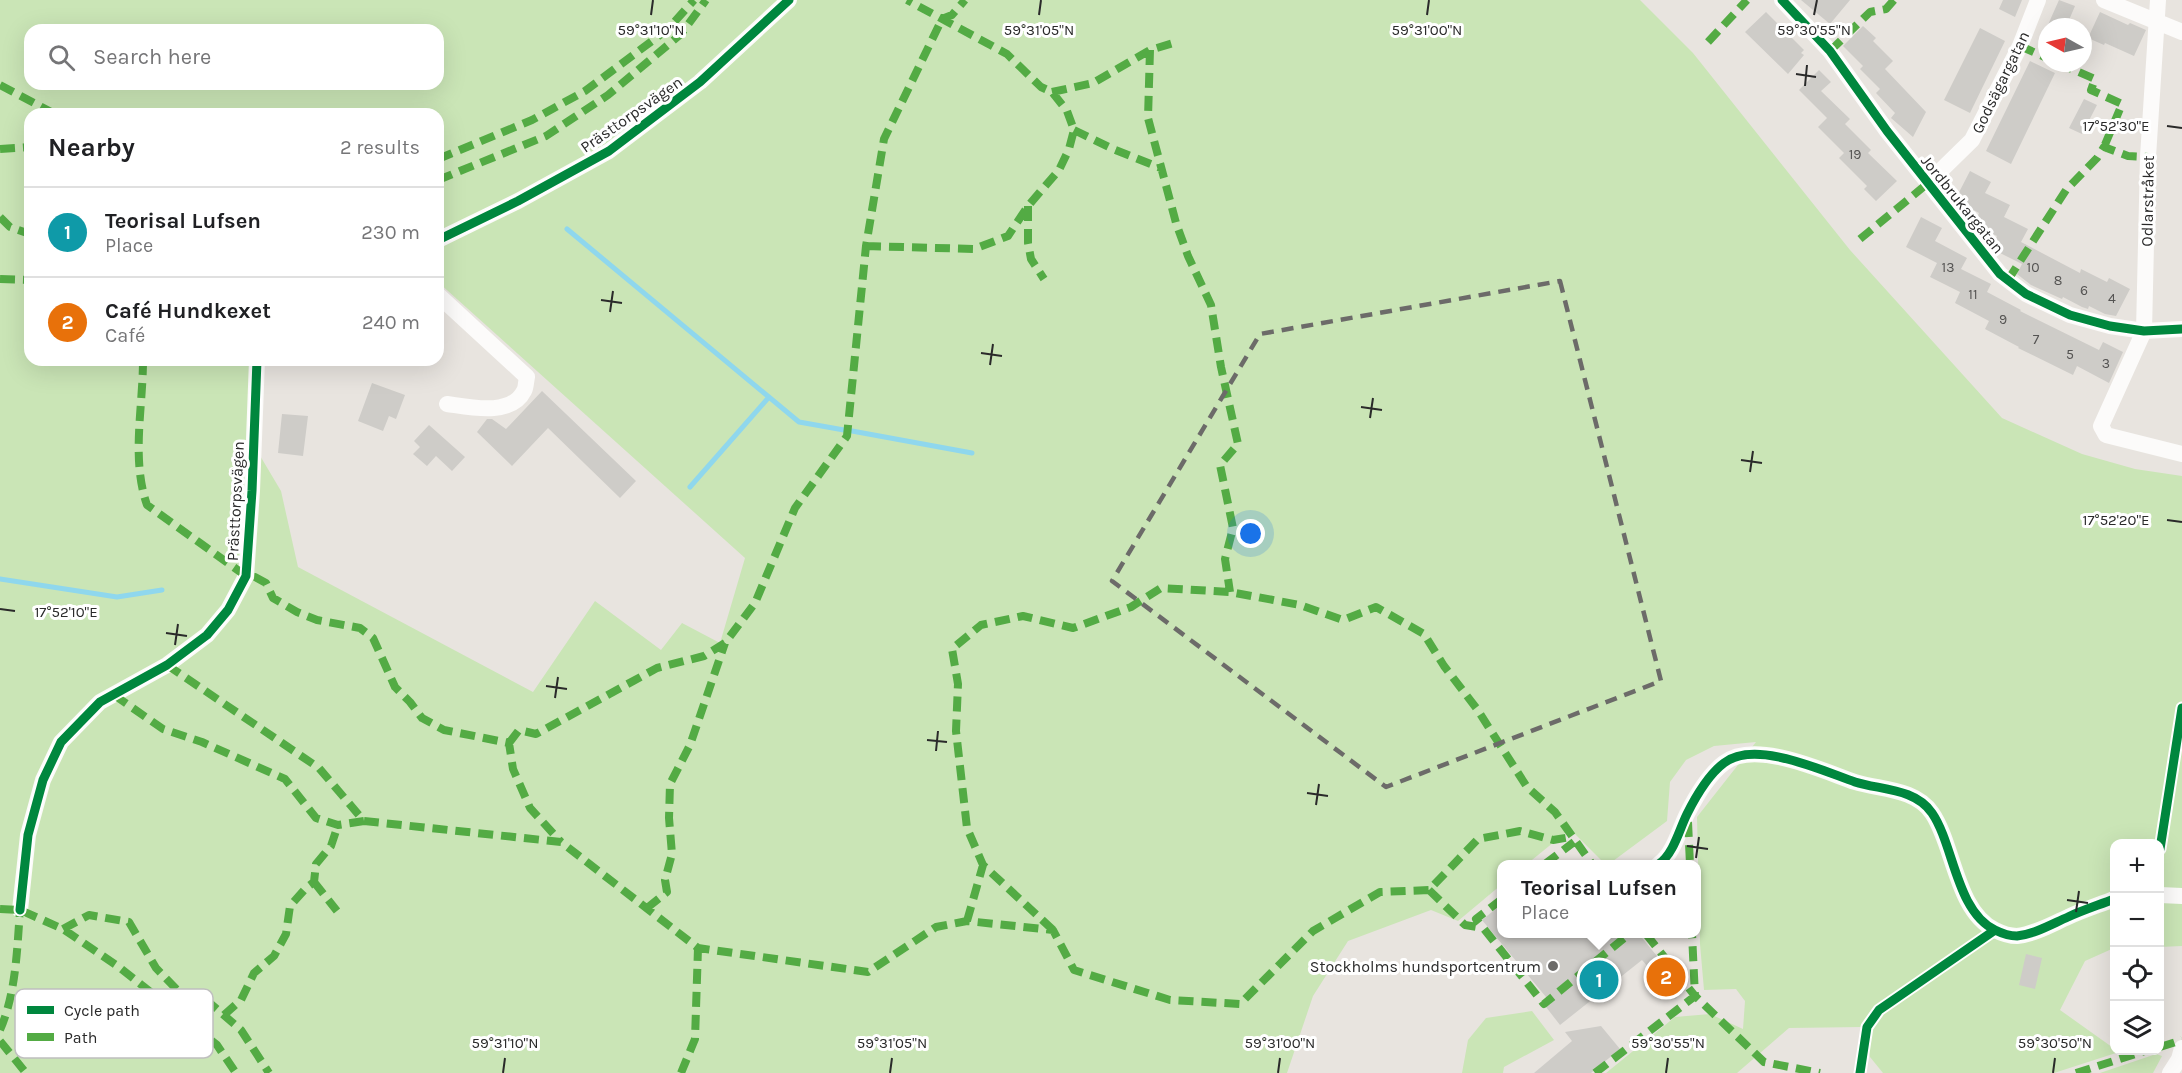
<!DOCTYPE html>
<html lang="en">
<head>
<meta charset="utf-8">
<style>
  :root { --surface:#fff; --page:#f2f2f2; --text:#202124; --muted:#757577; --line:#e0e0e0; --accent:#b45309 }
  body { margin:0; font-family:Karla,sans-serif; background:var(--page); color:var(--text) }
  .controls { position:absolute; right:18px; bottom:18px; display:grid; overflow:hidden; border-radius:12px; box-shadow:0 6px 24px #0002 }
  .controls button { width:54px; height:54px; display:grid; place-items:center; padding:0; border:0; border-bottom:2px solid var(--line); background:var(--surface); color:var(--text); font:30px sans-serif }
  .compass { position:absolute; left:2038px; top:18px; width:54px; height:54px; border-radius:50%; background:var(--surface); box-shadow:0 6px 24px #0002; rotate:278deg }
  .you { position:absolute; left:1251px; top:534px; width:21px; height:21px; margin:-15px; border:4px solid #fff; border-radius:50%; background:#1a73e8; box-shadow:0 0 0 9px #1a73e833 }
  .badge { display:grid; place-items:center; width:39px; height:39px; border-radius:50%; background:var(--accent); color:#fff; font-size:20px; font-weight:700 }
  .pin { position:absolute; translate:-50% -50%; border:3px solid #fff; box-shadow:0 2px 6px #0006 }
  .popup { position:absolute; left:1497px; top:860px; width:204px; height:78px; box-sizing:border-box; display:grid; place-content:center; border-radius:12px; background:var(--surface); filter:drop-shadow(0 2px 4px #0005); font-size:20px; white-space:nowrap; color:var(--muted) }
  .popup b { font-size:22px; color:var(--text) }
  .popup::after { content:''; position:absolute; left:50%; top:100%; margin-left:-12px; border:12px solid transparent; border-top-color:var(--surface) }
  .list { margin:0; padding:0; list-style:none }
  h2 { display:flex; justify-content:space-between; align-items:center; height:78px; margin:0; padding:0 24px; font-size:26px }
  h2 small { font-size:20px; font-weight:400; color:var(--muted) }
  .list li { display:grid; grid-template-columns:39px 1fr auto; gap:18px; align-items:center; box-sizing:border-box; height:90px; padding:0 24px; border-top:2px solid var(--line) }
  .list b { display:block; font-size:22px; white-space:nowrap }
  .list p { margin:0; font-size:20px; white-space:nowrap; color:var(--muted) }
  .list em { font-size:20px; font-style:normal; color:var(--muted) }
  .icon { flex:none; width:33px; height:33px; fill:none; stroke:currentColor; stroke-width:2; stroke-linecap:round; stroke-linejoin:round }
  .map { position:relative; flex:none; width:2182px; height:1073px; overflow:hidden }
  .search { position:absolute; background:var(--surface); box-shadow:0 6px 24px #0002; left:24px; top:24px; width:420px; height:66px; display:flex; align-items:center; gap:15px; box-sizing:border-box; padding:0 21px; border-radius:18px; color:var(--muted); font-size:22px }
  .panel { position:absolute; background:var(--surface); box-shadow:0 6px 24px #0002; left:24px; top:108px; width:420px; height:258px; border-radius:18px }
  .map>svg:first-child { display:block }
</style>
</head>
<body>
<div class="map">
<svg width="2182" height="1073" viewBox="0 0 2182 1073">
  <rect width="100%" height="100%" fill="#e8e4df"/>
  <!-- green -->
  <path fill="#cae5b6" fill-rule="evenodd" d="M 0,0 L 1640,0 L 1693,53 L 1850,250 L 2002,418 L 2082,454 L 2135,469 L 2182,476 L 2182,946 L 2160,947 L 2160,844 L 2114,844 L 2114,948 L 2085,961 L 2060,1010 L 2119,1052 L 2054,1073 L 1883,1073 L 1870,1057 L 1862,1027 L 1789,1028 L 1737,1073 L 1606,1073 L 1675,1017 L 1710,1014 L 1743,1029 L 1745,1001 L 1736,989 L 1704,990 L 1700,944 L 1697,817 L 1756,742 L 1714,746 L 1686,760 L 1670,782 L 1667,821 L 1609,864 L 1605,864 L 1570,829 L 1527,864 L 1502,864 L 1501,885 L 1458,921 L 1431,910 L 1348,941 L 1313,996 L 1287,1073 L 0,1073 ZM 30,30 L 438,30 L 438,84 L 30,84 ZM 30,114 L 438,114 L 438,282 L 745,558 L 720,643 L 682,623 L 661,650 L 595,601 L 533,692 L 298,567 L 281,491 L 259,454 L 260,360 L 30,360 Z
    M 1532,1011 L 1554,1040 L 1504,1067 L 1503,1073 L 1462,1073 L 1468,1040 L 1486,1018 Z
    M 2156,1054 L 2162,1056 L 2153,1073 L 2100,1073 Z"/>
  <g fill="none" stroke-linecap="round" stroke-linejoin="round">
    <!-- stream -->
    <path stroke="#8fd7ed" stroke-width="5" d="M 567,229 L 799,422 L 844,430
      M 852,431 L 972,453
      M 690,487 L 769,397
      M 0,579 L 117,597 L 162,590"/>
  </g>
  <!-- building -->
  <path fill="#ceccc8" d="M 1801,0 L 1850,0 L 1830,24 Z
    M 2003,0 L 2022,0 L 2015,17 L 1999,9 Z
    M 2059,0 L 2075,6 L 2066,27 L 2047,27 Z
    M 1766,12 L 1804,50 L 1801,53 L 1804,55 L 1788,74 L 1745,32 Z
    M 2100,12 L 2128,25 L 2130,23 L 2146,30 L 2134,56 L 2105,43 L 2104,45 L 2088,38 Z
    M 1863,26 L 1876,38 L 1873,41 L 1893,61 L 1885,69 L 1926,112 L 1913,137 L 1891,118 L 1895,113 L 1876,93 L 1880,89 L 1860,69 L 1863,66 L 1843,46 Z
    M 1980,28 L 2005,41 L 1970,113 L 1944,100 Z
    M 2030,61 L 2055,73 L 2011,164 L 1986,151 Z
    M 1819,70 L 1831,82 L 1821,91 L 1850,119 L 1845,124 L 1871,150 L 1868,153 L 1897,181 L 1876,201 L 1864,189 L 1867,186 L 1839,158 L 1844,153 L 1818,127 L 1827,118 L 1799,90 Z
    M 2084,99 L 2097,105 L 2082,134 L 2069,128 Z
    M 1970,171 L 1991,182 L 1985,193 L 2010,205 L 2004,217 L 2028,229 L 2021,242 L 2080,273 L 2081,269 L 2107,282 L 2109,278 L 2130,289 L 2116,316 L 2105,314 L 2089,306 L 2088,309 L 2082,307 L 2063,297 L 2062,299 L 2031,285 L 2017,274 L 2022,264 L 1994,250 L 1992,247 L 1997,236 L 1974,225 L 1979,213 L 1955,200 Z
    M 1921,217 L 1942,228 L 1935,241 L 1967,258 L 1961,269 L 1991,284 L 1987,292 L 2021,310 L 2020,311 L 2099,350 L 2103,342 L 2123,352 L 2109,383 L 2077,366 L 2073,375 L 2018,348 L 2019,347 L 1985,329 L 1989,321 L 1955,303 L 1960,292 L 1930,277 L 1937,263 L 1906,247 Z
    M 372,383 L 405,395 L 396,419 L 389,416 L 383,431 L 358,421 Z
    M 542,391 L 636,481 L 620,498 L 548,428 L 512,466 L 477,432 L 487,419 L 492,419 L 506,429 Z
    M 282,414 L 308,416 L 303,456 L 278,453 Z
    M 429,425 L 465,457 L 452,471 L 436,456 L 427,466 L 413,454 L 420,447 L 414,441 Z
    M 1502,904 L 1502,933 L 1638,933 L 1685,990 L 1675,999 L 1642,960 L 1560,1025 L 1546,1007 L 1551,1003 L 1482,920 Z
    M 2026,954 L 2042,958 L 2035,989 L 2019,985 Z
    M 1601,1026 L 1620,1049 L 1591,1073 L 1534,1073 L 1572,1041 L 1565,1032 Z"/>
  <g fill="none" stroke-linecap="round" stroke-linejoin="round">
    <!-- minor -->
    <path stroke="#fcfbfa" stroke-width="16" d="M 1782,0 L 1830,51 L 1887,131 L 2000,274 L 2026,294 L 2070,315 L 2110,326 L 2144,331 L 2182,329
      M 2104,0 L 2182,32
      M 2158,0 L 2148,157 L 2144,331 L 2101,426 L 2106,435 L 2182,454
      M 1927,184 L 1972,140 L 2020,46 L 2038,0
      M 438,240 L 518,201 L 609,151 L 700,82 L 789,0
      M 438,295 L 527,377 C 526,381 526,388 524,391 C 511,417 469,407 447,404
      M 1659,864 C 1674,853 1679,830 1687,814 C 1696,796 1708,775 1724,763 C 1755,739 1823,771 1855,782 C 1880,790 1915,788 1932,813 C 1954,845 1956,911 1995,930 C 2001,933 2011,936 2017,936 C 2035,934 2052,924 2068,917 C 2083,910 2099,905 2114,899
      M 2160,895 L 2182,896
      M 20,910 L 28,835 L 43,780 L 61,742 L 100,702 L 167,665 L 207,635 L 228,610 L 246,576 L 252,491 L 257,360
      M 2170,1073 L 2179,1059 L 2182,1048"/>
    <!-- quiet -->
    <path stroke="#53ab44" stroke-width="8" stroke-dasharray="15 8" stroke-linecap="butt" d="M 1708,42 L 1747,0
      M 2020,46 L 2047,58
      M 1150,50 L 1148,118 L 1176,223 L 1188,256 L 1211,305 L 1221,367 L 1238,444 L 1220,465 L 1233,528 L 1225,559 L 1230,592
      M 1830,51 L 1870,12 L 1886,9 L 1894,0
      M 2058,63 L 2095,79 L 2091,90 L 2122,104 L 2104,147
      M 0,85 L 55,114
      M 1052,92 L 1093,83 L 1150,50 L 1177,42
      M 1074,130 L 1113,149 L 1163,169
      M 0,149 L 30,147
      M 438,159 L 532,120 L 585,91 L 668,29 L 694,0
      M 438,180 L 546,136 L 608,95 L 681,34 L 706,0
      M 1028,206 L 1028,243 L 1031,259 L 1044,279
      M 0,217 L 10,227 L 30,234
      M 1860,239 L 1927,184
      M 866,246 L 974,249 L 1008,236 L 1028,206 L 1059,170 L 1069,149 L 1074,130 L 1067,111 L 1052,92 L 1041,87 L 1007,54 L 907,0
      M 0,279 L 30,280
      M 2008,280 L 2066,190 L 2097,158 L 2104,147 L 2128,156 L 2148,157
      M 143,360 C 143,408 131,459 147,505 L 246,576 L 255,577 L 266,583 L 273,598 L 297,612 L 317,620 L 360,628 L 373,638 L 395,687 L 410,702 L 422,718 L 444,730 L 509,743 L 513,769 L 530,808 L 561,842
      M 167,665 L 319,768 L 364,821 L 561,842 L 698,948 L 868,972 L 936,927 L 967,921 L 1053,930 L 1074,970 L 1170,1000 L 1240,1004 L 1313,931 L 1380,892 L 1429,890 L 1478,839 L 1520,831 L 1553,840 L 1571,837
      M 114,695 L 163,729 L 202,742 L 285,779 L 316,818 L 338,825 L 364,821
      M 509,743 L 519,730 L 536,734 L 657,668 L 704,656 L 725,643 L 755,603 L 795,508 L 847,436 L 866,246 L 884,139 L 942,19 L 952,15 L 965,0
      M 1688,822 L 1690,864
      M 1545,864 L 1574,842
      M 314,882 L 337,911
      M 1429,890 L 1465,925 L 1483,928
      M 1502,899 L 1476,919 L 1544,1004 L 1629,934
      M 647,908 L 667,892 L 665,880 L 672,854 L 669,818 L 670,784 L 690,745 L 725,643
      M 0,909 L 20,910 L 63,929 L 119,967 L 217,1045 L 236,1073
      M 967,921 L 983,865
      M 63,929 L 89,915 L 129,922 L 156,968 L 182,995 L 211,1004 L 241,1030 L 269,1073
      M 1053,930 L 983,865 L 967,828 L 956,731 L 958,684 L 952,649 L 981,625 L 1023,616 L 1073,628 L 1131,607 L 1161,588 L 1230,592 L 1300,605 L 1343,620 L 1376,607 L 1424,634 L 1444,666 L 1477,709 L 1527,787 L 1555,812 L 1592,864
      M 1646,934 L 1695,996 L 1764,1062 L 1820,1073
      M 224,1015 L 241,1000 L 254,973 L 274,956 L 286,934 L 290,906 L 306,888 L 314,882 L 316,864 L 331,846 L 338,825
      M 0,1030 C 16,993 17,950 20,910
      M 0,1041 L 26,1073
      M 2160,1047 L 2182,1040
      M 681,1073 L 695,1039 L 698,948
      M 1595,1073 L 1695,996 L 1692,934
      M 2076,1073 L 2148,1050"/>
    <defs>
      <path id="cycleway" d="M 1782,0 L 1830,51 L 1887,131 L 2000,274 L 2026,294 L 2070,315 L 2110,326 L 2144,331 L 2182,329
        M 438,240 L 518,201 L 609,151 L 700,82 L 789,0
        M 2160,849 L 2182,708
        M 1659,864 C 1674,853 1679,830 1687,814 C 1696,796 1708,775 1724,763 C 1755,739 1823,771 1855,782 C 1880,790 1915,788 1932,813 C 1954,845 1956,911 1995,930 C 2001,933 2011,936 2017,936 C 2035,934 2052,924 2068,917 C 2083,910 2099,905 2114,899
        M 20,910 L 28,835 L 43,780 L 61,742 L 100,702 L 167,665 L 207,635 L 228,610 L 246,576 L 252,491 L 257,360
        M 1860,1073 L 1867,1027 L 1879,1010 L 1995,930"/>
    </defs>
    <!-- cycleway casing -->
    <use href="#cycleway" stroke="#fff" stroke-width="13"/>
    <!-- cycleway -->
    <use href="#cycleway" stroke="#00873e" stroke-width="9"/>
  </g>
  <!-- marked area -->
  <path fill="none" stroke="#6c6b69" stroke-width="4.5" stroke-dasharray="12 8" stroke-linejoin="round" d="M 1560,281 L 1661,681 L 1386,787 L 1112,581 L 1260,334 Z"/>
  <!-- ticks -->
  <path fill="none" stroke="#2a2a2a" stroke-width="2" d="M 651,15 L 653,0M 1039,15 L 1041,0M 1427,15 L 1429,0M 1814,15 L 1817,0M 1796,74 L 1816,77M 1805,86 L 1807,65M 2167,126 L 2182,128M 601,300 L 622,303M 610,312 L 613,291M 981,353 L 1002,356M 990,365 L 993,344M 1361,407 L 1382,410M 1370,418 L 1373,398M 1741,460 L 1762,463M 1750,472 L 1753,451M 2167,520 L 2182,522M 0,609 L 15,611M 166,633 L 187,636M 175,645 L 178,624M 546,686 L 567,689M 555,698 L 558,677M 927,740 L 947,742M 936,751 L 938,731M 1307,793 L 1328,796M 1316,805 L 1319,784M 1687,846 L 1708,849M 1696,858 L 1699,837M 2067,900 L 2088,903M 2076,912 L 2079,891M 503,1073 L 505,1058M 890,1073 L 892,1058M 1278,1073 L 1280,1058M 1666,1073 L 1668,1058M 2053,1073 L 2055,1058"/>
  <!-- markers -->
  <circle fill="#6c6b69" stroke="#fff" stroke-width="2" cx="1553" cy="966" r="6"/>
  <g text-anchor="middle" stroke-width="6" stroke-linejoin="round" paint-order="stroke">
    <!-- number labels -->
    <g font-size="14" fill="#545352">
      <text x="1855" y="159">19</text>
      <text x="1948" y="272">13</text>
      <text x="2033" y="272">10</text>
      <text x="2058" y="285">8</text>
      <text x="2084" y="295">6</text>
      <text x="1973" y="299">11</text>
      <text x="2112" y="303">4</text>
      <text x="2003" y="324">9</text>
      <text x="2036" y="344">7</text>
      <text x="2070" y="359">5</text>
      <text x="2106" y="368">3</text>
    </g>
    <!-- street labels -->
    <g font-size="16" fill="#2a2a2a" stroke="#fff">
      <text transform="translate(2000 82) rotate(-64)" y="6">Godsägargatan</text>
      <text transform="translate(631 114) rotate(-35)" y="6">Prästtorpsvägen</text>
      <text transform="translate(2147 201) rotate(-89)" y="6">Odlarstråket</text>
      <text transform="translate(1963 204) rotate(51)" y="6">Jordbrukargatan</text>
      <text transform="translate(235 501) rotate(-87)" y="6">Prästtorpsvägen</text>
    </g>
    <!-- poi labels -->
    <g font-size="16" fill="#2a2a2a" stroke="#fff" text-anchor="end">
      <text x="1541" y="972">Stockholms hundsportcentrum</text>
    </g>
  </g>
  <!-- legend -->
  <rect x="15" y="989" width="198" height="69" rx="9" fill="#fff" stroke="#bfbfbf" stroke-width="1.5"/>
  <rect x="27" y="1006" width="27" height="8" fill="#00873e"/>
  <rect x="27" y="1033" width="27" height="8" fill="#53ab44"/>
  <g font-size="16" fill="#2a2a2a">
    <text x="64" y="1016">Cycle path</text>
    <text x="64" y="1043">Path</text>
  </g>
  <g font-size="15" text-anchor="middle" fill="#2a2a2a" stroke="#fff" stroke-width="6" stroke-linejoin="round" paint-order="stroke">
    <text x="651" y="35">59°31'10"N</text>
    <text x="1039" y="35">59°31'05"N</text>
    <text x="1427" y="35">59°31'00"N</text>
    <text x="1814" y="35">59°30'55"N</text>
    <text x="2116" y="131">17°52'30"E</text>
    <text x="2116" y="525">17°52'20"E</text>
    <text x="66" y="617">17°52'10"E</text>
    <text x="505" y="1048">59°31'10"N</text>
    <text x="892" y="1048">59°31'05"N</text>
    <text x="1280" y="1048">59°31'00"N</text>
    <text x="1668" y="1048">59°30'55"N</text>
    <text x="2055" y="1048">59°30'50"N</text>
  </g>
</svg>
<div class="controls">
<button>+</button>
<button>−</button>
<button><svg class="icon" aria-label="locate" viewBox="0 0 24 24"><circle cx="12" cy="12" r="6"/><path d="M12 2v4M12 18v4M2 12h4M18 12h4"/></svg></button>
<button><svg class="icon" aria-label="layers" viewBox="0 0 24 24"><path d="M12 4l9 5-9 5-9-5zM3 14l9 5 9-5"/></svg></button>
</div>
<svg class="compass" viewBox="-18 -18 36 36"><path d="M0-13l5 13h-10z" fill="#e53935"/><path d="M0 13l5-13h-10z" fill="#757577"/></svg>
<div class="you"></div>
<div class="pin badge" style="left:1599px;top:980px;background:#0f9aa8">1</div>
<div class="popup"><b>Teorisal Lufsen</b>Place</div>
<div class="pin badge" style="left:1666px;top:977px;background:#e8710a">2</div>
<div class="search"><svg class="icon" aria-label="search" viewBox="0 0 24 24"><circle cx="10" cy="10" r="6"/><path d="M15 15l6 6"/></svg>Search here</div>
<section class="panel">
<h2>Nearby<small>2 results</small></h2>
<ul class="list">
<li><span class="badge" style="background:#0f9aa8">1</span><div><b>Teorisal Lufsen</b><p>Place</p></div><em>230 m</em></li>
<li><span class="badge" style="background:#e8710a">2</span><div><b>Café Hundkexet</b><p>Café</p></div><em>240 m</em></li>
</ul>
</section>
</div>
</body>
</html>
